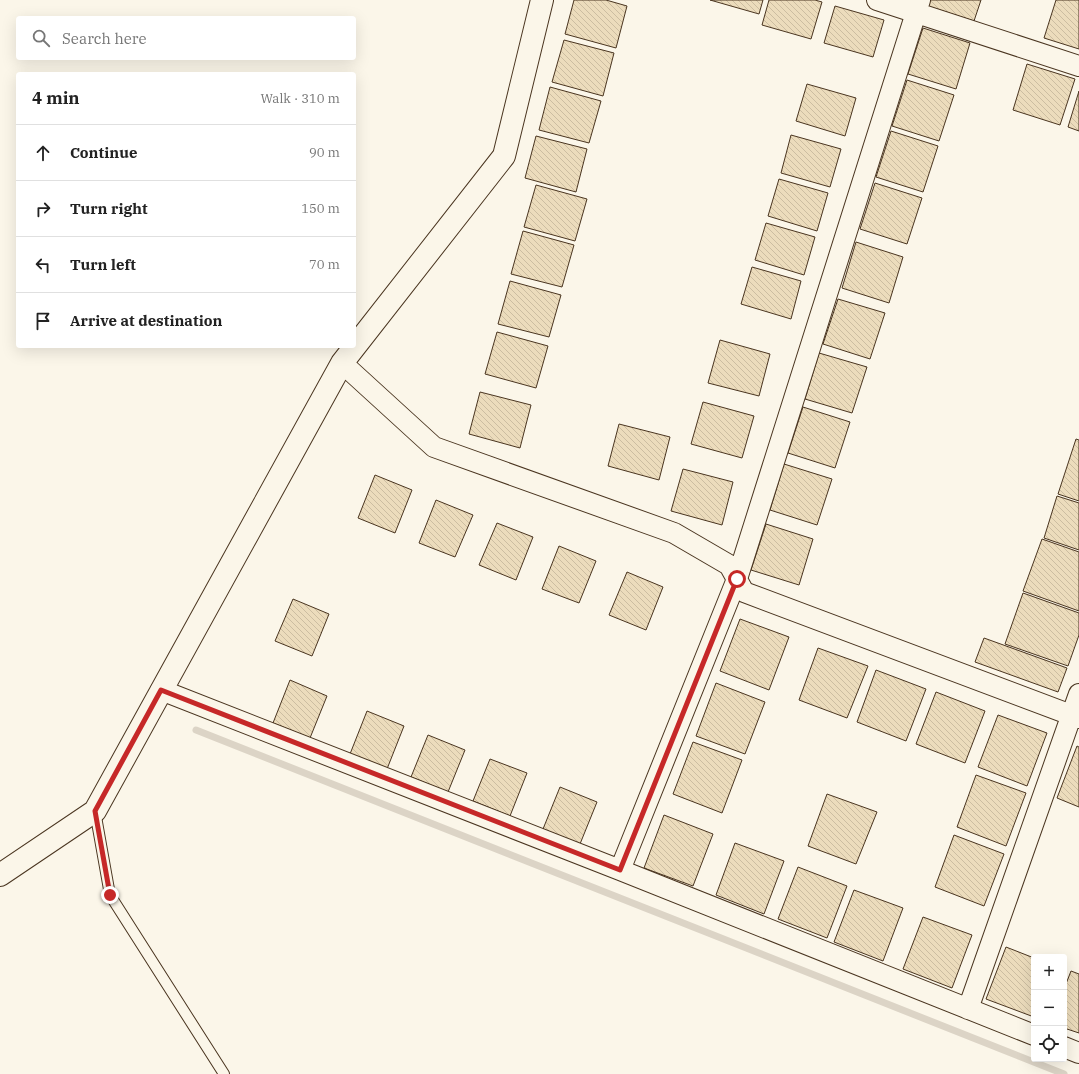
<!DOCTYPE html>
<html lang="en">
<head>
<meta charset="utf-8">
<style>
  :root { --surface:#fff; --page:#f2f2f2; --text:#222; --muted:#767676; --line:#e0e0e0 }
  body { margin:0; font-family:"IBM Plex Serif",serif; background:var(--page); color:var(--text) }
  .controls { position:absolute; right:12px; bottom:12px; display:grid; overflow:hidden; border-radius:4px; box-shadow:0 4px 16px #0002 }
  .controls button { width:36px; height:36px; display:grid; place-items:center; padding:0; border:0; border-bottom:1px solid var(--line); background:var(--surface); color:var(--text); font:20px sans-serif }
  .stop { position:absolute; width:12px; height:12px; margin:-9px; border:3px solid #c62828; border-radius:50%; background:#fff }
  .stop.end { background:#c62828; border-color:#fff; box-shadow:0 1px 4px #0008 }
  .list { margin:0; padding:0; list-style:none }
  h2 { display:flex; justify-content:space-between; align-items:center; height:52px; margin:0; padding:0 16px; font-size:17px }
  h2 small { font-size:13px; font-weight:400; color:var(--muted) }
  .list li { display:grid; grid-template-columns:26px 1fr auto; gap:12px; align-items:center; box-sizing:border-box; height:56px; padding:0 16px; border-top:1px solid var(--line) }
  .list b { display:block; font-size:15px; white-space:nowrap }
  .list em { font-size:13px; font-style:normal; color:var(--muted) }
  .icon { flex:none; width:22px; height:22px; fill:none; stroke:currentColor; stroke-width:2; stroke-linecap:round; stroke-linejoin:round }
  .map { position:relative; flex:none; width:1079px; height:1074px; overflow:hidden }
  .search { position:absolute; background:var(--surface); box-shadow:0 4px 16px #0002; left:16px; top:16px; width:340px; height:44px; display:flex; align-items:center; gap:10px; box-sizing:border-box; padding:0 14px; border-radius:4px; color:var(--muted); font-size:15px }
  .panel { position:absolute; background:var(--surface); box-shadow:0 4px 16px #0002; left:16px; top:72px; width:340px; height:276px; border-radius:4px }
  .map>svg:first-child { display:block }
</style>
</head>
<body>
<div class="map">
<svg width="1079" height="1074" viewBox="0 0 1079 1074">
  <defs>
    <pattern id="building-back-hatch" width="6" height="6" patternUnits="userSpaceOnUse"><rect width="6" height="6" fill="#ecdcbc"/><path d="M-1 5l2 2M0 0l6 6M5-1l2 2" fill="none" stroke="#ccbda1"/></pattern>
  </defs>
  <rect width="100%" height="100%" fill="#fbf6e9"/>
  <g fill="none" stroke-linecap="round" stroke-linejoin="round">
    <!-- stream -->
    <path stroke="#dcd4c6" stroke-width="7" d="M 196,730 L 1064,1074"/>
  </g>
  <!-- building -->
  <path fill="url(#building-back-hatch)" stroke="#4a3520" d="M 574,0 L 606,0 L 627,6 L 616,48 L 565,34 Z
    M 710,0 L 763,0 L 759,14 Z
    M 769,0 L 815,0 L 822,2 L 811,39 L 762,25 Z
    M 929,0 L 981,0 L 974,21 L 927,6 Z
    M 1056,0 L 1079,0 L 1079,49 L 1044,38 Z
    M 835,6 L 884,20 L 873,57 L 824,43 Z
    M 923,28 L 970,43 L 956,89 L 908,74 Z
    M 564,40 L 614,53 L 603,96 L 552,82 Z
    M 1027,64 L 1075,79 L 1060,125 L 1013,110 Z
    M 907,80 L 954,95 L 939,141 L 892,126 Z
    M 807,84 L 856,98 L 845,136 L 796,121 Z
    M 550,87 L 601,101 L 589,143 L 539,130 Z
    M 1079,91 L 1079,131 L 1068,127 Z
    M 891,131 L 938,146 L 923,192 L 876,177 Z
    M 791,135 L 841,149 L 830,187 L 781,173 Z
    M 536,136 L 587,149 L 576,192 L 525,178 Z
    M 779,179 L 828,193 L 817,231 L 768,216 Z
    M 875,183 L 922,198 L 907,244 L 860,229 Z
    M 536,185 L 587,199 L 575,241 L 524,227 Z
    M 766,223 L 815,237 L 804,275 L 755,260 Z
    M 523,231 L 574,245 L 562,287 L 511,274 Z
    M 856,242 L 903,257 L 889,303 L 842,288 Z
    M 752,267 L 801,281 L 791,319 L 741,304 Z
    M 510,281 L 561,295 L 549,337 L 498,324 Z
    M 838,299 L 885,313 L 870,359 L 823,344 Z
    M 497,332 L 548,346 L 536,388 L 485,374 Z
    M 720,340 L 770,354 L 759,396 L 708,383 Z
    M 819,353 L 867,367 L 852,413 L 805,399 Z
    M 480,392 L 531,405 L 520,448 L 469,434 Z
    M 703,402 L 754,416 L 742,458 L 691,444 Z
    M 803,407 L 850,422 L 835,468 L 788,453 Z
    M 619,424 L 670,437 L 659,480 L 608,466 Z
    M 1076,439 L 1079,440 L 1079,501 L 1058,494 Z
    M 784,464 L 832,479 L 817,525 L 770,510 Z
    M 683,469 L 733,482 L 722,525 L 671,511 Z
    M 375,475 L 412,490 L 395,533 L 358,518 Z
    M 1057,496 L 1079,503 L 1079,550 L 1044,538 Z
    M 436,500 L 473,515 L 455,557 L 419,543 Z
    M 497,523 L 533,537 L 516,580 L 479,565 Z
    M 766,524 L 813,539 L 799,585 L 751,570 Z
    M 1042,539 L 1079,552 L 1079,611 L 1023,591 Z
    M 559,546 L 596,561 L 579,603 L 542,589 Z
    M 627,572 L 663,587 L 646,630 L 609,615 Z
    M 1023,593 L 1079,613 L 1079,635 L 1068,666 L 1005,644 Z
    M 293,599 L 329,614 L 312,656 L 275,641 Z
    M 740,619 L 789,637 L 769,690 L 720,671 Z
    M 984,638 L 1067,668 L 1058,692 L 975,662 Z
    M 818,648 L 868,666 L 847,718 L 799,700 Z
    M 876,670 L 926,689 L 906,741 L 857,722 Z
    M 290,680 L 327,696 L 310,738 L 273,723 Z
    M 716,683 L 765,702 L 745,754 L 696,736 Z
    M 936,692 L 985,711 L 965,763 L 916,744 Z
    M 367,711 L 404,726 L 387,769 L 350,754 Z
    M 998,715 L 1047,733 L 1027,786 L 978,767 Z
    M 428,735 L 465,750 L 448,792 L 411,777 Z
    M 693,742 L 742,760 L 722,813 L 673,794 Z
    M 1077,746 L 1079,747 L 1079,807 L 1057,798 Z
    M 490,759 L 527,773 L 510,816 L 473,801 Z
    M 976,775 L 1026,793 L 1006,846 L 957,827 Z
    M 560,787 L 597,802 L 580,844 L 543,829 Z
    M 827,794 L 877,812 L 856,864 L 808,846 Z
    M 664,815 L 713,834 L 693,886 L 644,868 Z
    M 954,835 L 1004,854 L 984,906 L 935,887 Z
    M 735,843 L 784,861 L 764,914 L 716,895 Z
    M 798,867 L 847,886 L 827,938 L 778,919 Z
    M 854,890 L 903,908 L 883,961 L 834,942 Z
    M 923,917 L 972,935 L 952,988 L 903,969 Z
    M 1006,947 L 1034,958 L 1034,1017 L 986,999 Z
    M 1071,971 L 1079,974 L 1079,1033 L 1064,1028 L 1064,989 Z"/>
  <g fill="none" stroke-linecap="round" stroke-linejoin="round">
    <defs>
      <path id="lane" d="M 95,811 L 110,895 L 224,1074"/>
      <path id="street" d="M 877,0 L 1079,66
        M 342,363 L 434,447 L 674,533 L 729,565 L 744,592 L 1079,718
        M 161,690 L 620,870 L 1034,1035
        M 620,870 L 737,579 L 920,0
        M 968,1009 L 1079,694
        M 1064,1047 L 1079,1053"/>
      <path id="secondary" d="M 0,875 L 95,811 L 342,363 L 504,156 L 542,0"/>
    </defs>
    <!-- lane casing -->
    <use href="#lane" stroke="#4a3520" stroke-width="12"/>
    <!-- street casing -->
    <use href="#street" stroke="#4a3520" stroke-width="22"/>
    <!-- secondary casing -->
    <use href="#secondary" stroke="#4a3520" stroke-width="24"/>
    <!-- lane -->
    <use href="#lane" stroke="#fbf6e9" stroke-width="10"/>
    <!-- street -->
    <use href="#street" stroke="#fbf6e9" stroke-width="20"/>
    <!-- secondary -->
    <use href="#secondary" stroke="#fbf6e9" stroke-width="22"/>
  </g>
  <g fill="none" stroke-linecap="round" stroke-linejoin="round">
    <!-- route -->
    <path stroke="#c62828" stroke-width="5" d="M 110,895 L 95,811 L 161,690 L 620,870 L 737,579"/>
  </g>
</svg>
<div class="controls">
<button>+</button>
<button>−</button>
<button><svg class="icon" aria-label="locate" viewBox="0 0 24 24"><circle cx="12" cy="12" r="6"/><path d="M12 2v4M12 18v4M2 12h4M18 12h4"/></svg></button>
</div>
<div class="stop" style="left:737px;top:579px"></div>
<div class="stop end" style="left:110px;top:895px"></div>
<div class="search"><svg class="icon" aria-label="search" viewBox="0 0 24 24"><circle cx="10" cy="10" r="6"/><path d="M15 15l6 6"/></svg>Search here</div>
<section class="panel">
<h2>4 min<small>Walk · 310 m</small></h2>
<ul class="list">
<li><svg class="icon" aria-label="ahead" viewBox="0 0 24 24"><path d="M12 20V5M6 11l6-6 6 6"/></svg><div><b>Continue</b></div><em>90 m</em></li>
<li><svg class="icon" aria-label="right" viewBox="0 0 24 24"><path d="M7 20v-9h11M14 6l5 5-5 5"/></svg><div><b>Turn right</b></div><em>150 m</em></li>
<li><svg class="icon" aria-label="left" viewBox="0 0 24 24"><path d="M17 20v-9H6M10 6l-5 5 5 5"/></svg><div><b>Turn left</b></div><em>70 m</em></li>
<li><svg class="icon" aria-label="arrive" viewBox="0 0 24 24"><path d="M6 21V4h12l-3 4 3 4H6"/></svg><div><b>Arrive at destination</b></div></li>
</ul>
</section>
</div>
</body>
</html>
